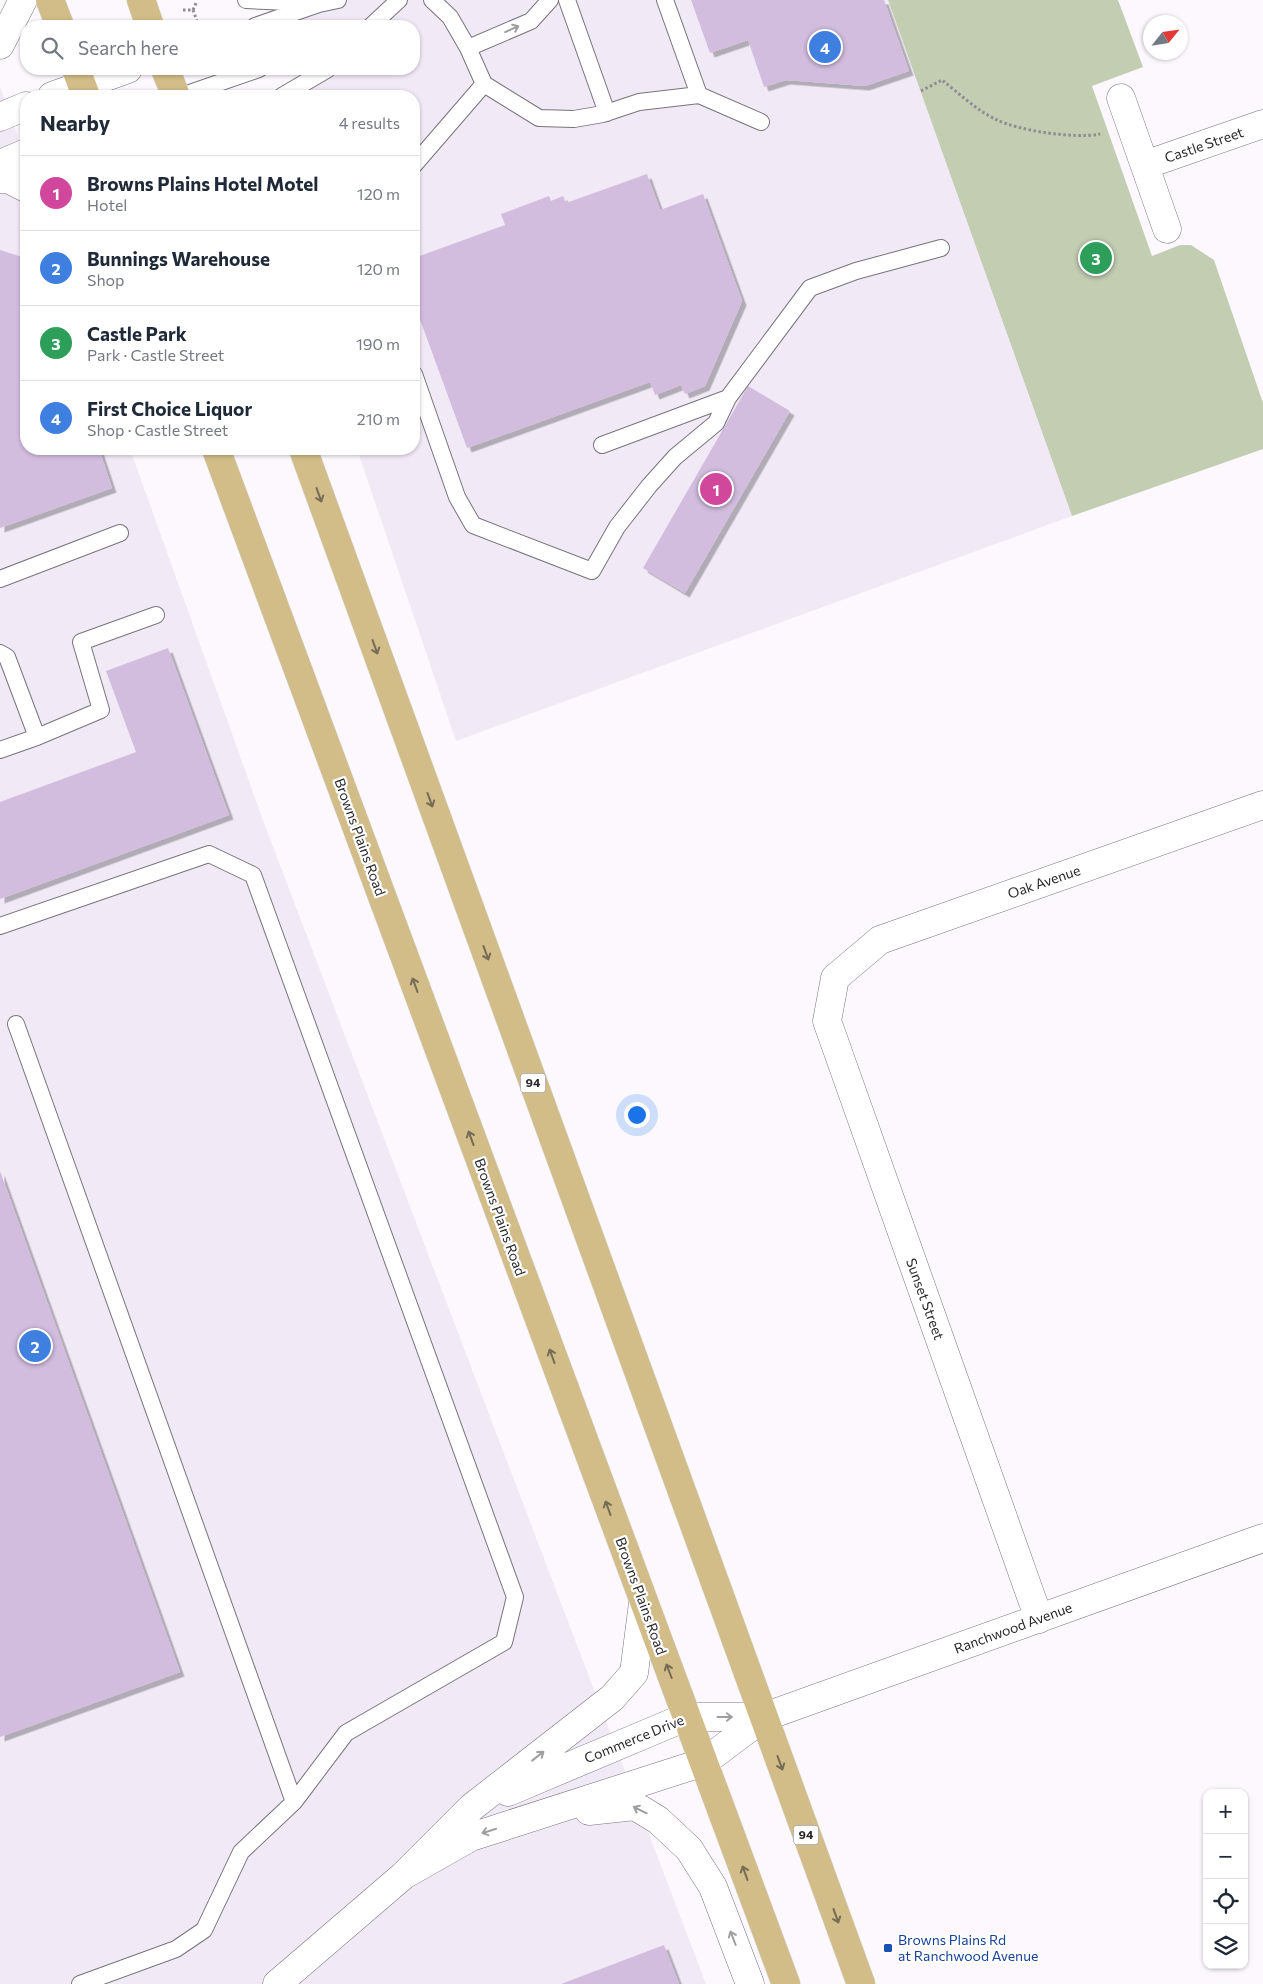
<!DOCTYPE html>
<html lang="en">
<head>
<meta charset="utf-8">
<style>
  :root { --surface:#fff; --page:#f6f6f7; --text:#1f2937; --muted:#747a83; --line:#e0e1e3; --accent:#0f766e }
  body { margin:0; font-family:Commissioner,sans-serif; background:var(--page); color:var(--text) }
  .controls { position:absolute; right:15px; bottom:15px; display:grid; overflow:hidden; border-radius:10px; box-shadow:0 1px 4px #0004 }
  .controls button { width:45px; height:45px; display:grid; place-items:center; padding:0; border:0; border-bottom:1px solid var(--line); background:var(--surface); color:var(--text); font:25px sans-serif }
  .compass { position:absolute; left:1143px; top:15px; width:45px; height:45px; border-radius:50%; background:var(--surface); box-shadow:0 1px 4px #0004; rotate:60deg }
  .you { position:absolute; left:636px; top:1114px; width:18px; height:18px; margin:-12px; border:4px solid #fff; border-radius:50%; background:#1a73e8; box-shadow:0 0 0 8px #1a73e833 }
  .badge { display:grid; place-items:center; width:32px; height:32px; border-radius:50%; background:var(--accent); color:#fff; font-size:16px; font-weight:700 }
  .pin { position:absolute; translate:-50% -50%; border:2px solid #fff; box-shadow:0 1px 5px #0006 }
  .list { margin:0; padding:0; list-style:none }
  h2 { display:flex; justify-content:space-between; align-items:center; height:65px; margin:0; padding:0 20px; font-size:21px }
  h2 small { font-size:16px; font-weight:400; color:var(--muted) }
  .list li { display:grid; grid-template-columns:32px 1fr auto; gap:15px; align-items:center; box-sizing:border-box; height:75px; padding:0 20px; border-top:1px solid var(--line) }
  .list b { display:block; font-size:19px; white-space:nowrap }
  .list p { margin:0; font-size:16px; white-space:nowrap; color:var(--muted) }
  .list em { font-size:16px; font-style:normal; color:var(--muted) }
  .icon { flex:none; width:28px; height:28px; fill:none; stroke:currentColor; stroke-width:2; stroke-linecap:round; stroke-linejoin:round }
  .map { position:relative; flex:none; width:1263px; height:1984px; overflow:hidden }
  .search { position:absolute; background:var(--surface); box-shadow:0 1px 4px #0004; left:20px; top:20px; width:400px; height:55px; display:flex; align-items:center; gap:12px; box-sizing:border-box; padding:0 18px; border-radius:20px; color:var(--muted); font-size:19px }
  .panel { position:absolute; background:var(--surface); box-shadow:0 1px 4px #0004; left:20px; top:90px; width:400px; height:365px; border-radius:20px }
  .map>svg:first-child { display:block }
</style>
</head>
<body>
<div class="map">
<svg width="1263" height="1984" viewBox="0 0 1263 1984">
  <defs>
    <filter id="shadow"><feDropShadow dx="4.5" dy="4.5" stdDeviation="0" flood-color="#0004"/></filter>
  </defs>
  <rect width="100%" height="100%" fill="#fcf8fe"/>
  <!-- built -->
  <path fill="#f2e9f7" d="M 274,0 L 888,0 L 1072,516 L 456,741 L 357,449 L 414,449 L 414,96 L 307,96 L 298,69 L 414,69 L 414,26 L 283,26 Z
    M 0,87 L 26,160 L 26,449 L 130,449 L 264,823 L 706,1984 L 0,1984 Z"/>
  <!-- green -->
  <path fill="#c2cdb2" d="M 888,0 L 1118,0 L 1143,67 L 1092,86 L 1152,256 L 1180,245 L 1191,245 L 1214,260 L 1263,403 L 1263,449 L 1072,516 Z"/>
  <!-- building -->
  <path fill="#d2bddf" filter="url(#shadow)" d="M 691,0 L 884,0 L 909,71 L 865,86 L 786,80 L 764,87 L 748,40 L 710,53 Z
    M 647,174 L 660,210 L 703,194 L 742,301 L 705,386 L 685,394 L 681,385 L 655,395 L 650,382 L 467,448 L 414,303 L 414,258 L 505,225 L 501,214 L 549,196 L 551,201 L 563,196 L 566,203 Z
    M 0,250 L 22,257 L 26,262 L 26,449 L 99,449 L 112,488 L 0,528 Z
    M 748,386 L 790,411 L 685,593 L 643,568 Z
    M 168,648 L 229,815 L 0,899 L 0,802 L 136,752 L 106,671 Z
    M 0,1171 L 180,1672 L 0,1737 Z
    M 664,1945 L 679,1984 L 561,1984 Z"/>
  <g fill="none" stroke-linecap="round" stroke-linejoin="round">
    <defs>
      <path id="lane" d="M 246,0 L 311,3
        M 432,0 L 450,17 L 468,48 L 484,84 L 539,118 L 574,119 L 603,114 L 639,102 L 699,95 L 761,122
        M 567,0 L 607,113
        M 665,0 L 699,95
        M 255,26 L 319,4 L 338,0
        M 371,26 L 399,0
        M 468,48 L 531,21 L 550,0
        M 181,96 L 259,69
        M 282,96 L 328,69
        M 414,165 L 484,84
        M 414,374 L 457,497 L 473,525 L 592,571 L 617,527 L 649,486 L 675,457 L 716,423 L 728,398
        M 602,445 L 728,398 L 810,288 L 856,271 L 941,248
        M 0,579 L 120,533
        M 0,653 L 7,657 L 37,737 L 101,710 L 81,642 L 156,615
        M 0,750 L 37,737
        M 0,926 L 209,854 L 253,875 L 515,1597 L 504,1642 L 346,1733 L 294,1802 L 241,1852 L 204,1930 L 176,1949 L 80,1984
        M 16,1024 L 294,1802"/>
      <path id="street" d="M 1121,98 L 1167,229
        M 1145,165 L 1263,124
        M 1039,1619 L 827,1021 L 835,978 L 880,940 L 1263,805
        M 508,1792 L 686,1717 L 764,1717
        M 589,1811 L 635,1806 L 658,1820 L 689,1849 L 713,1887 L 750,1984
        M 404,1875 L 471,1837 L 704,1762 L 764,1717 L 1263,1538
        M 277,1984 L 404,1875 L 472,1807 L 612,1698 L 634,1673 L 643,1603"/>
      <path id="secondary" d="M 0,45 L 23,0
        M 52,96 L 128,69
        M 0,117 L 26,106
        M 0,164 L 26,153
        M 0,179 L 8,179 L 26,188"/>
      <path id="primary" d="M 50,0 L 60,26
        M 141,0 L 150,26
        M 76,69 L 86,96
        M 165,69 L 176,96
        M 216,449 L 786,1984
        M 303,449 L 861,1984"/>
    </defs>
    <!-- lane casing -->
    <use href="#lane" stroke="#78747b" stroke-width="18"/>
    <!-- street casing -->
    <use href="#street" stroke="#78747b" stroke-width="29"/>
    <!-- secondary casing -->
    <use href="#secondary" stroke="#78747b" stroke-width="29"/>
    <!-- primary casing -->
    <use href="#primary" stroke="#d4d4d5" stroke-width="29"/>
    <!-- path -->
    <path stroke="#8e8c90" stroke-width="3" stroke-dasharray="2.5 2.5" stroke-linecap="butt" d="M 183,10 L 193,10 L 198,24
      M 193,10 L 197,1
      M 921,91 L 942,80 C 957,92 978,111 995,119 C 1019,131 1074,139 1100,134"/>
    <!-- lane -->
    <use href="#lane" stroke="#fff" stroke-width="16"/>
    <!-- street -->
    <use href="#street" stroke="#fff" stroke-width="28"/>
    <!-- secondary -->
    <use href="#secondary" stroke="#fff" stroke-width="28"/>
    <!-- primary -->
    <use href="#primary" stroke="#d2bd89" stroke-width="28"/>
  </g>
  <!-- one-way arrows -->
  <defs><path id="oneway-shaft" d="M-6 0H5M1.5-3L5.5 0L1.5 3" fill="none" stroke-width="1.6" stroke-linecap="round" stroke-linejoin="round" transform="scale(1.25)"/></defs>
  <g stroke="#9f9fa0">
    <use href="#oneway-shaft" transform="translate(512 29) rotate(-24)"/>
    <use href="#oneway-shaft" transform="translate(725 1717)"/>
    <use href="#oneway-shaft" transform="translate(538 1756) rotate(-38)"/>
    <use href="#oneway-shaft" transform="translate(640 1810) rotate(-154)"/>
    <use href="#oneway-shaft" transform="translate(489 1831) rotate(162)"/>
    <use href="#oneway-shaft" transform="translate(733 1938) rotate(-111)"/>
  </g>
  <g stroke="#766c55">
    <use href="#oneway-shaft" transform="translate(319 495) rotate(70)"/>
    <use href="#oneway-shaft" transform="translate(375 647) rotate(70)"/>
    <use href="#oneway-shaft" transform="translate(430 800) rotate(70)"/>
    <use href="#oneway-shaft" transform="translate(486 953) rotate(70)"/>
    <use href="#oneway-shaft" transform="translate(415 985) rotate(-110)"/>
    <use href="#oneway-shaft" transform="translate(471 1138) rotate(-110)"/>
    <use href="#oneway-shaft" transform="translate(552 1356) rotate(-110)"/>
    <use href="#oneway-shaft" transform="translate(608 1508) rotate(-110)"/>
    <use href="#oneway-shaft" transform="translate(669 1671) rotate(-111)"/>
    <use href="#oneway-shaft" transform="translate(780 1763) rotate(70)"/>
    <use href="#oneway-shaft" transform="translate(745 1873) rotate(-110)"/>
    <use href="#oneway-shaft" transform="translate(836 1916) rotate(70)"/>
  </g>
  <!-- markers -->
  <rect fill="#1a4fb4" stroke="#fff" stroke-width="2" x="883" y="1943" width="10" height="10" rx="2.5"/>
  <g text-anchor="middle" stroke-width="4.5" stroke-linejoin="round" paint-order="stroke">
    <!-- shield labels -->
    <g fill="#fff" stroke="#6a696b" stroke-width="1">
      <rect x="520.5" y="1073.5" width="25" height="19" rx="4"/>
      <rect x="793.5" y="1825.5" width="25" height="19" rx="4"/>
    </g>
    <g font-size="12" font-weight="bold" fill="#2a292b">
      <text x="533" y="1087">94</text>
      <text x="806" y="1839">94</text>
    </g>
    <!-- street labels -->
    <g font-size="14" fill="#2a292b" stroke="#fff">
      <text transform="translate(1204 145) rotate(-19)" y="5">Castle Street</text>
      <text transform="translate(360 837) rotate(70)" y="5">Browns Plains Road</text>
      <text transform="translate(1044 882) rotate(-19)" y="5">Oak Avenue</text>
      <text transform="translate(500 1217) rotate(70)" y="5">Browns Plains Road</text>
      <text transform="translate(925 1299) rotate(70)" y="5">Sunset Street</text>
      <text transform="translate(641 1596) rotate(70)" y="5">Browns Plains Road</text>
      <text transform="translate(1013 1628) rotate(-20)" y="5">Ranchwood Avenue</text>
      <text transform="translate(634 1739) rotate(-22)" y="5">Commerce Drive</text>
    </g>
    <!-- transit labels -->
    <g font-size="14" fill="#164399" stroke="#fff" text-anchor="start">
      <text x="898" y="1945">Browns Plains Rd<tspan x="898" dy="16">at Ranchwood Avenue</tspan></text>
    </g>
  </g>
</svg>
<div class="controls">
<button>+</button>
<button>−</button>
<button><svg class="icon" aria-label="locate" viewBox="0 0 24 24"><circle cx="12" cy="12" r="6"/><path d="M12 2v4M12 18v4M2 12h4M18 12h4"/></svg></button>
<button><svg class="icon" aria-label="layers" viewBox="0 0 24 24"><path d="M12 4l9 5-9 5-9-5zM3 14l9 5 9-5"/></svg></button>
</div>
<svg class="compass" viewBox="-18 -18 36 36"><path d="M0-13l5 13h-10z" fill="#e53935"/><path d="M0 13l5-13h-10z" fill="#747a83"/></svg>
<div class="you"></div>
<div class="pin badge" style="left:716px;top:489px;background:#d1479c">1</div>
<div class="pin badge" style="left:35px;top:1346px;background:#3f7fe0">2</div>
<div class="pin badge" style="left:1096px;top:258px;background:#2e9e5b">3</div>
<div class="pin badge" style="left:825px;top:47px;background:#3f7fe0">4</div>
<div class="search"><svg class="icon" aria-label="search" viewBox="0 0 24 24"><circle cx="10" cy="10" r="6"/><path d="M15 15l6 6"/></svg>Search here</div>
<section class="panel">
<h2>Nearby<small>4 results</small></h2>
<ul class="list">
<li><span class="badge" style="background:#d1479c">1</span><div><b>Browns Plains Hotel Motel</b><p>Hotel</p></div><em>120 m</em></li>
<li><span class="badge" style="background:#3f7fe0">2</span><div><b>Bunnings Warehouse</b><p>Shop</p></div><em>120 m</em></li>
<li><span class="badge" style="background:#2e9e5b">3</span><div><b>Castle Park</b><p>Park · Castle Street</p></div><em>190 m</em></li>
<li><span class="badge" style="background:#3f7fe0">4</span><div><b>First Choice Liquor</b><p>Shop · Castle Street</p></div><em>210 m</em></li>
</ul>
</section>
</div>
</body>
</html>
